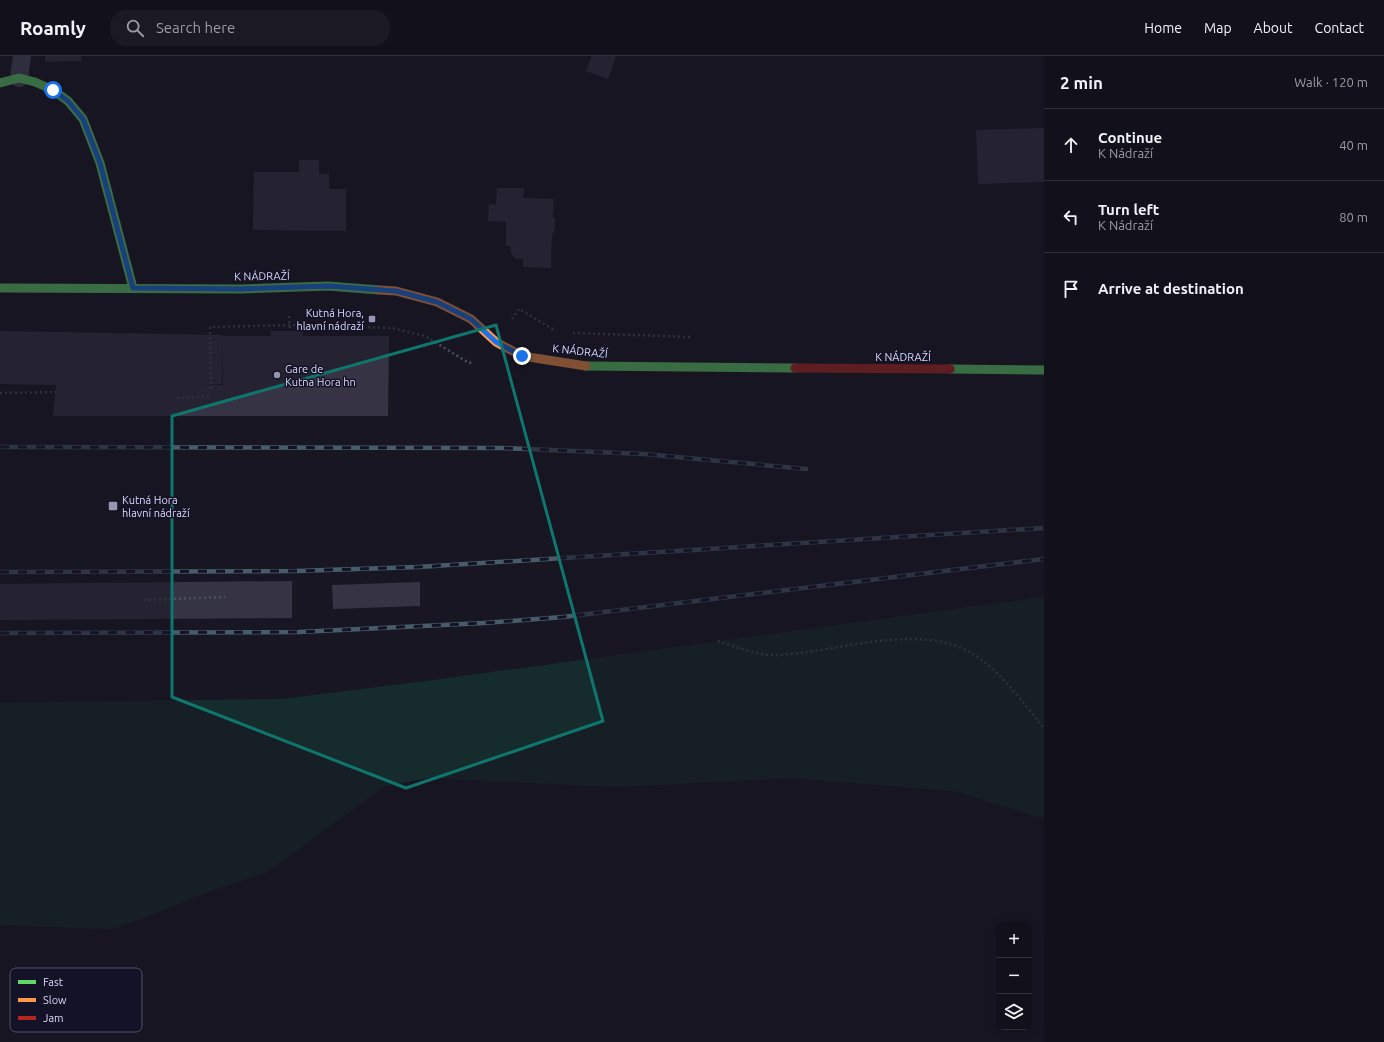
<!DOCTYPE html>
<html lang="en">
<head>
<meta charset="utf-8">
<style>
  :root { --surface:#12101a; --page:#1b1923; --text:#f1f3f6; --muted:#9c9da2; --line:#313039 }
  body { margin:0; font-family:Ubuntu,sans-serif; background:var(--page); color:var(--text) }
  .controls { position:absolute; right:12px; bottom:12px; display:grid; overflow:hidden; border-radius:8px; box-shadow:0 2px 10px #0003 }
  .controls button { width:36px; height:36px; display:grid; place-items:center; padding:0; border:0; border-bottom:1px solid var(--line); background:var(--surface); color:var(--text); font:20px sans-serif }
  .stop { position:absolute; width:12px; height:12px; margin:-9px; border:3px solid #1a73e8; border-radius:50%; background:#fff }
  .stop.end { background:#1a73e8; border-color:#fff; box-shadow:0 1px 4px #0008 }
  .list { margin:0; padding:0; list-style:none }
  h2 { display:flex; justify-content:space-between; align-items:center; height:52px; margin:0; padding:0 16px; font-size:17px }
  h2 small { font-size:13px; font-weight:400; color:var(--muted) }
  .list li { display:grid; grid-template-columns:26px 1fr auto; gap:12px; align-items:center; box-sizing:border-box; height:72px; padding:0 16px; border-top:1px solid var(--line) }
  .list b { display:block; font-size:15px; white-space:nowrap }
  .list p { margin:0; font-size:13px; white-space:nowrap; color:var(--muted) }
  .list em { font-size:13px; font-style:normal; color:var(--muted) }
  .icon { flex:none; width:22px; height:22px; fill:none; stroke:currentColor; stroke-width:2; stroke-linecap:round; stroke-linejoin:round }
  .map { position:relative; flex:none; width:1044px; height:986px; overflow:hidden }
  header { display:flex; align-items:center; gap:24px; box-sizing:border-box; height:56px; padding:0 20px; background:var(--surface); border-bottom:1px solid var(--line) }
  header strong { font-size:19px }
  nav { display:flex; gap:22px; margin-inline-start:auto; font-size:14px }
  .search { width:280px; height:36px; background:var(--page); display:flex; align-items:center; gap:10px; box-sizing:border-box; padding:0 14px; border-radius:16px; color:var(--muted); font-size:15px }
  main { display:flex }
  aside { flex:1; background:var(--surface) }
  .map>svg:first-child { display:block }
</style>
</head>
<body>
<header>
<strong>Roamly</strong>
<div class="search"><svg class="icon" aria-label="search" viewBox="0 0 24 24"><circle cx="10" cy="10" r="6"/><path d="M15 15l6 6"/></svg>Search here</div>
<nav><a>Home</a><a>Map</a><a>About</a><a>Contact</a></nav>
</header>
<main>
<div class="map">
<svg width="1044" height="986" viewBox="0 0 1044 986">
  <rect width="100%" height="100%" fill="#181622"/>
  <!-- green -->
  <path fill="#162c2c" d="M 1044,541 L 1044,763 L 955,735 L 791,722 L 616,731 L 429,722 L 385,730 L 267,816 L 200,839 L 144,862 L 110,873 L 0,869 L 0,647 L 281,643 L 441,623 Z"/>
  <!-- building -->
  <path fill="#363444" d="M 45,0 L 81,0 L 81,5 L 45,6 Z
    M 592,0 L 616,0 L 608,23 L 586,15 Z
    M 1044,72 L 1044,126 L 978,128 L 976,74 Z
    M 299,104 L 319,104 L 319,118 L 329,118 L 329,133 L 346,133 L 346,175 L 253,174 L 254,116 L 299,116 Z
    M 497,132 L 524,132 L 523,142 L 554,143 L 553,162 L 555,162 L 554,177 L 552,177 L 551,212 L 523,211 L 523,203 L 516,203 L 511,197 L 511,190 L 506,190 L 506,166 L 488,165 L 489,148 L 496,149 Z
    M 0,275 L 222,279 L 222,328 L 201,329 L 223,329 L 222,280 L 271,280 L 271,275 L 303,275 L 303,280 L 389,280 L 388,360 L 53,360 L 56,329 L 0,328 Z
    M 292,525 L 292,562 L 0,564 L 0,528 Z
    M 420,526 L 420,550 L 333,553 L 332,529 Z"/>
  <g fill="none" stroke-linecap="round" stroke-linejoin="round">
    <!-- path -->
    <path stroke="#47525e" stroke-width="2.5" stroke-dasharray="2 3" stroke-linecap="butt" d="M 289,260 L 290,275
      M 512,263 L 519,253 L 556,275
      M 573,277 L 692,281
      M 211,333 L 210,271 L 290,269 L 392,272 L 425,280 L 469,307 L 474,306
      M 0,337 L 56,336
      M 177,342 L 212,340
      M 144,544 L 225,541
      M 718,585 C 734,590 758,600 774,599 C 838,598 927,560 983,605 C 1006,623 1025,649 1044,672"/>
    <!-- lane -->
    <path stroke="#4d4d62" stroke-width="18" d="M 19,22 L 22,0"/>
    <!-- fast -->
    <path stroke="#63d668" stroke-width="9" d="M 0,27 L 19,22 L 35,26 L 53,34 L 68,45 L 83,63 L 100,107 L 133,232
      M 0,232 L 242,233 L 328,230 L 379,234
      M 586,310 L 795,312
      M 950,313 L 1044,314"/>
    <!-- slow -->
    <path stroke="#ff974d" stroke-width="9" d="M 379,234 L 396,235 L 437,246 L 471,263 L 496,286 L 522,300 L 586,310"/>
    <!-- jam -->
    <path stroke="#b3261e" stroke-width="9" d="M 795,312 L 950,313"/>
    <defs>
      <path id="rail" d="M 0,391 L 502,392 L 644,398 L 806,413
        M 0,516 L 296,515 L 418,511 L 1044,472
        M 0,577 L 299,576 L 484,567 L 563,561 L 1044,503"/>
    </defs>
    <!-- rail casing -->
    <use href="#rail" stroke="#475c69" stroke-width="4.5"/>
    <!-- rail -->
    <use href="#rail" stroke="#141226" stroke-width="3" stroke-dasharray="9" stroke-linecap="butt"/>
  </g>
  <g fill="none" stroke-linecap="round" stroke-linejoin="round">
    <!-- route -->
    <path stroke="#1a73e8" stroke-width="5" d="M 53,34 L 68,45 L 83,63 L 90,81 L 100,107 L 133,232 L 242,233 L 328,230 L 396,235 L 437,246 L 471,263 L 496,286 L 522,300"/>
  </g>
  <!-- marked area -->
  <path d="M0 0H1044V986H0ZM 496,269 L 603,665 L 406,732 L 172,641 L 172,360 Z" fill="#181622" fill-opacity=".55" fill-rule="evenodd"/>
  <path fill="none" stroke="#0f766e" stroke-width="3" stroke-linejoin="round" d="M 496,269 L 603,665 L 406,732 L 172,641 L 172,360 Z"/>
  <!-- markers -->
  <g fill="#9796b0" stroke="#141226" stroke-width="1.5">
    <rect x="368" y="259" width="8" height="8" rx="2"/>
    <circle cx="277" cy="319" r="4"/>
    <rect x="108" y="445" width="10" height="10" rx="2"/>
  </g>
  <g text-anchor="middle" stroke-width="3" stroke-linejoin="round" paint-order="stroke">
    <!-- street labels -->
    <g font-size="11" fill="#dcdbfc" stroke="#141226">
      <text transform="translate(262 220) rotate(-1)" y="4">K NÁDRAŽÍ</text>
      <text transform="translate(580 295) rotate(6)" y="4">K NÁDRAŽÍ</text>
      <text x="903" y="305">K NÁDRAŽÍ</text>
    </g>
    <!-- poi labels -->
    <g font-size="11" fill="#dcdbfc" stroke="#141226" text-anchor="start">
      <text x="364" y="261" text-anchor="end">Kutná Hora,<tspan x="364" dy="13">hlavní nádraží</tspan></text>
      <text x="285" y="317">Gare de<tspan x="285" dy="13">Kutna Hora hn</tspan></text>
      <text x="122" y="448">Kutná Hora<tspan x="122" dy="13">hlavní nádraží</tspan></text>
    </g>
  </g>
  <!-- legend -->
  <rect x="10" y="912" width="132" height="64" rx="6" fill="#141226" stroke="#504e66" stroke-width="1"/>
  <rect x="18" y="924" width="18" height="4" fill="#63d668"/>
  <rect x="18" y="942" width="18" height="4" fill="#ff974d"/>
  <rect x="18" y="960" width="18" height="4" fill="#b3261e"/>
  <g font-size="11" fill="#dcdbfc">
    <text x="43" y="930">Fast</text>
    <text x="43" y="948">Slow</text>
    <text x="43" y="966">Jam</text>
  </g>
</svg>
<div class="controls">
<button>+</button>
<button>−</button>
<button><svg class="icon" aria-label="layers" viewBox="0 0 24 24"><path d="M12 4l9 5-9 5-9-5zM3 14l9 5 9-5"/></svg></button>
</div>
<div class="stop" style="left:53px;top:34px"></div>
<div class="stop end" style="left:522px;top:300px"></div>
</div>
<aside>
<h2>2 min<small>Walk · 120 m</small></h2>
<ul class="list">
<li><svg class="icon" aria-label="ahead" viewBox="0 0 24 24"><path d="M12 20V5M6 11l6-6 6 6"/></svg><div><b>Continue</b><p>K Nádraží</p></div><em>40 m</em></li>
<li><svg class="icon" aria-label="left" viewBox="0 0 24 24"><path d="M17 20v-9H6M10 6l-5 5 5 5"/></svg><div><b>Turn left</b><p>K Nádraží</p></div><em>80 m</em></li>
<li><svg class="icon" aria-label="arrive" viewBox="0 0 24 24"><path d="M6 21V4h12l-3 4 3 4H6"/></svg><div><b>Arrive at destination</b></div></li>
</ul>
</aside>
</main>
</body>
</html>
